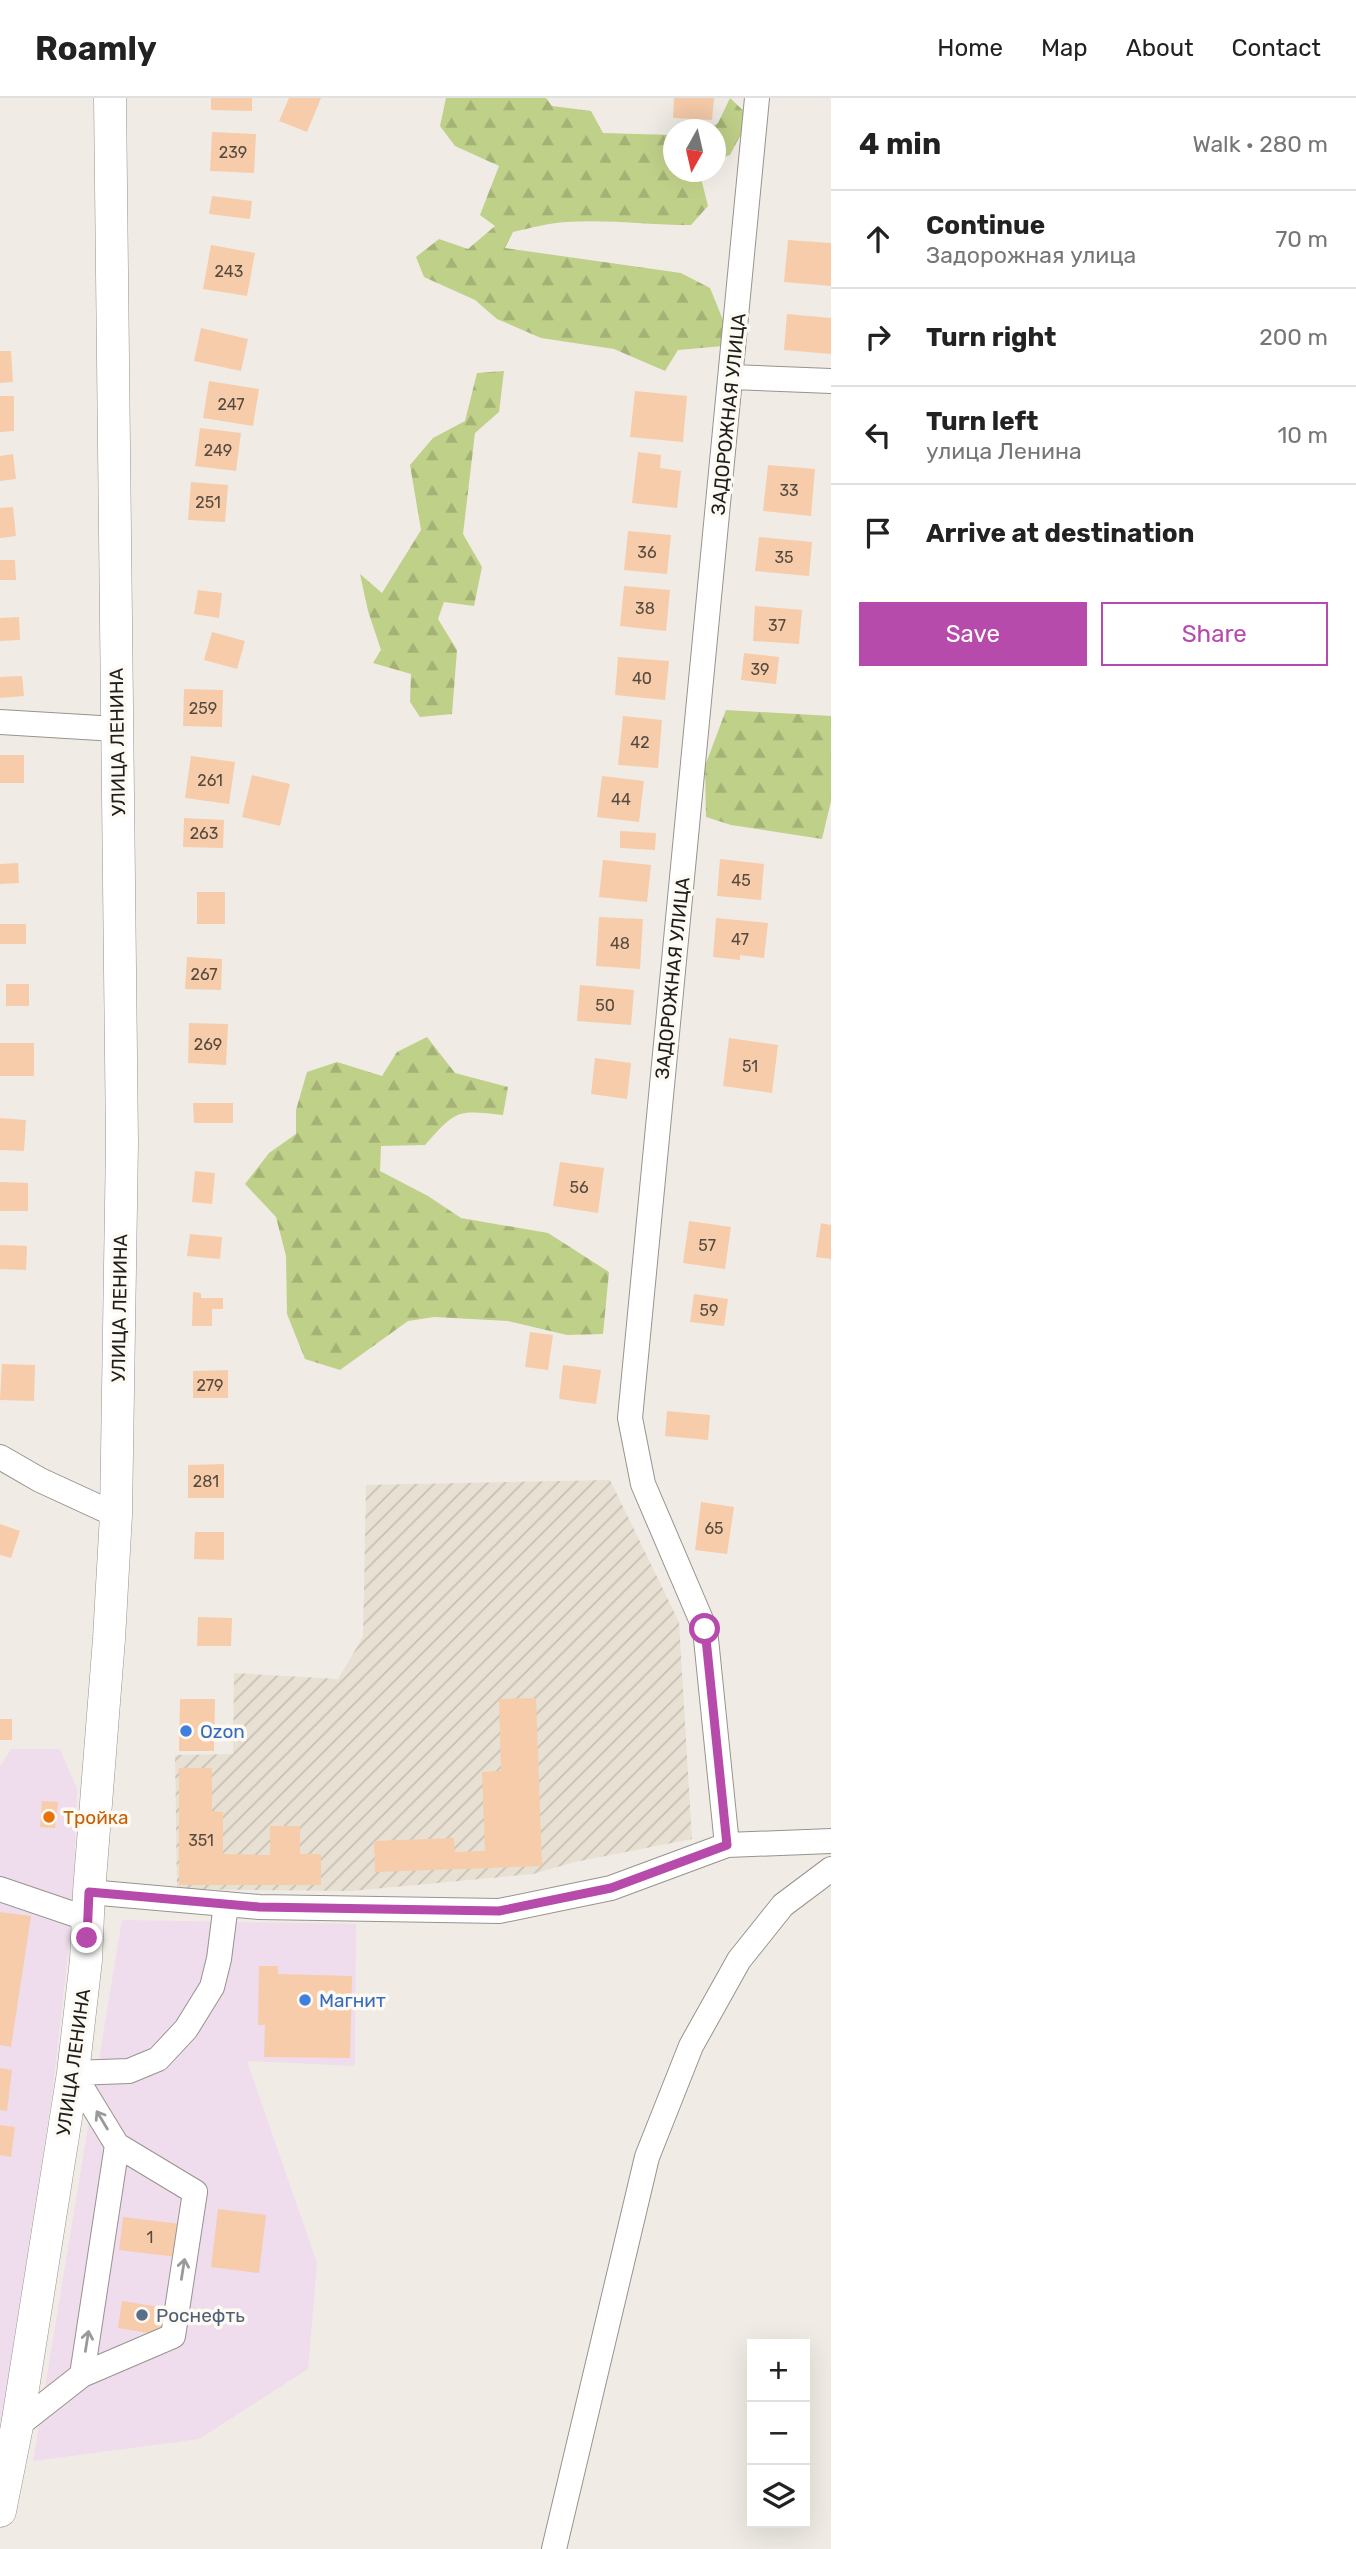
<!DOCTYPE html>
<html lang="en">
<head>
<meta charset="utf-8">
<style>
  :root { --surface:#fff; --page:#f6f6f6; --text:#222; --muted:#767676; --line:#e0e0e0; --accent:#b64bab }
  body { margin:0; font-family:Rubik,sans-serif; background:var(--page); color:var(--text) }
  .controls { position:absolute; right:21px; bottom:21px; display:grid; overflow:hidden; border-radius:0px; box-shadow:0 7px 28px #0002 }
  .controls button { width:63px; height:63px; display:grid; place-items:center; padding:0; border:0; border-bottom:2px solid var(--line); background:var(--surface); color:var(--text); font:35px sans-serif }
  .compass { position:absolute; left:663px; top:21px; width:63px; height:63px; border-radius:50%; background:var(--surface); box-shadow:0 7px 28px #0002; rotate:188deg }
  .stop { position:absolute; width:21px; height:21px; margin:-16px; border:5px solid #b64bab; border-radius:50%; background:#fff }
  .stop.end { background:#b64bab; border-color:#fff; box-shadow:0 2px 7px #0008 }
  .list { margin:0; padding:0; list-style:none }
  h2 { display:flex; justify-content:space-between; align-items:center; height:91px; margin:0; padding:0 28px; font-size:30px }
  h2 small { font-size:23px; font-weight:400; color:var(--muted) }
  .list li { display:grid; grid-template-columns:46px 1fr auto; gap:21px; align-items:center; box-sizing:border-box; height:98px; padding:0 28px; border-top:2px solid var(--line) }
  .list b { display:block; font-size:26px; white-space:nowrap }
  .list p { margin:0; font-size:23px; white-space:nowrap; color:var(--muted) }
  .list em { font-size:23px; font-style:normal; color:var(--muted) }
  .actions { display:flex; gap:14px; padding:21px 28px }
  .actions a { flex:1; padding:16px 0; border:2px solid var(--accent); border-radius:0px; text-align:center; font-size:24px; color:var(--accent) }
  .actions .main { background:var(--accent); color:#fff }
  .icon { flex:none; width:38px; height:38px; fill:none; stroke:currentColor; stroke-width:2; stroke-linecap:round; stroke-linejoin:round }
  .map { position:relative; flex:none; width:831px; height:2451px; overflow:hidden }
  header { display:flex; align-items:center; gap:42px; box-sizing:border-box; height:98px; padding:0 35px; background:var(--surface); border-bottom:2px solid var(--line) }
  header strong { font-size:33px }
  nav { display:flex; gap:38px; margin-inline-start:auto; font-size:24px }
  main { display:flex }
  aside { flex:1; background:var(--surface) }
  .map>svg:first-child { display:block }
</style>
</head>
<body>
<header>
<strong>Roamly</strong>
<nav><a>Home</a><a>Map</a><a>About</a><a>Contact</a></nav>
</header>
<main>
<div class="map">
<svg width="831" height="2451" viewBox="0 0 831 2451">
  <defs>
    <pattern id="industrial-furrows" width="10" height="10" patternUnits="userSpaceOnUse" patternTransform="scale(1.75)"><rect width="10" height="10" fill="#e8e0d3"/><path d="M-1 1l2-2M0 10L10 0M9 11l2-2" fill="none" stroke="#c7c0b5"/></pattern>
    <pattern id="forest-firs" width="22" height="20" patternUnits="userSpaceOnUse" patternTransform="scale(1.75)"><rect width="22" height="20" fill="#bfd089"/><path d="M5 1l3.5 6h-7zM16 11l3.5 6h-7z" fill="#a4b276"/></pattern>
  </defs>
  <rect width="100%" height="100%" fill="#f0ece5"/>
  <!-- commercial -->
  <path fill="#efdcec" d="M 11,1651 L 60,1651 L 77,1691 L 73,1811 L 52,1998 L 0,2330 L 0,1669 Z
    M 122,1822 L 356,1826 L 355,1968 L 247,1963 L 317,2165 L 308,2271 L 199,2341 L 33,2363 Z"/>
  <!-- industrial -->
  <path fill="url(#industrial-furrows)" d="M 610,1382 L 679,1524 L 692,1741 L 575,1764 L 533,1776 L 351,1793 L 177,1791 L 175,1657 L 233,1656 L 234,1575 L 338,1581 L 363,1539 L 366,1387 Z"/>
  <!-- forest -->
  <path fill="url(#forest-firs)" d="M 446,0 L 546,0 L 552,8 L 591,13 L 603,35 L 673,37 L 674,74 L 703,74 L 700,76 L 708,108 L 691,127 C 649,127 608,121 566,124 C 549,125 530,130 513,134 L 505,150 L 681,175 L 710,190 L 723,222 L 724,248 L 678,252 L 665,273 L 614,251 L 541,240 L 497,221 L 475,202 L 424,179 L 416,159 L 439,141 L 468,151 L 495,128 L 480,117 L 499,68 L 455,48 L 440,28 Z
    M 730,0 L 750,19 L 730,57 L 716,62 L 716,32 L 708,32 L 718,25 Z
    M 504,273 L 499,314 L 475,335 L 463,436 L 482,469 L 474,508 L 444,504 L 438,521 L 457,552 L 452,616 L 420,619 L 410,604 L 411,576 L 373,565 L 381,552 L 368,513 L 360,476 L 382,495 L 421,432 L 410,367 L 433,340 L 465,323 L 477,275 Z
    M 726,612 L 831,618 L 831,703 L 822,741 L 731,727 L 706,719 L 705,668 Z
    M 427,939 L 455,975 L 508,989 L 503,1017 C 457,1012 457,1011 425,1047 L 381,1048 L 380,1073 L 428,1098 L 461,1120 L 548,1135 L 609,1174 L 603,1236 L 567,1237 L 508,1223 L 434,1219 L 408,1223 L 340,1272 L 305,1261 L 287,1216 L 286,1158 L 276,1119 L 245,1086 L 269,1055 L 296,1036 L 296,1012 L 307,974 L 337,964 L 382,978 L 397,954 Z"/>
  <!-- building -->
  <path fill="#f7ccaa" d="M 211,0 L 252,0 L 252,13 L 211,12 Z
    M 289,0 L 321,0 L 307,34 L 279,23 Z
    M 674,0 L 714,0 L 712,22 L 673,20 Z
    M 212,34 L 256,36 L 254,75 L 210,73 Z
    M 212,98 L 252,103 L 250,121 L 209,116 Z
    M 788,142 L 831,145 L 831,188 L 784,184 Z
    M 211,147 L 255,155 L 247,198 L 203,191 Z
    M 787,216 L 831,220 L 831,256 L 784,252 Z
    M 201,230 L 248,241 L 241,273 L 194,263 Z
    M 0,253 L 11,253 L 13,284 L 0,285 Z
    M 209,283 L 259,291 L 253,328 L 203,320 Z
    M 635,293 L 687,298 L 683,344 L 630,339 Z
    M 0,298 L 14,298 L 14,333 L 0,334 Z
    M 200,330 L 241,335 L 236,373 L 195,368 Z
    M 638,354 L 661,357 L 660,370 L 681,373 L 677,410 L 632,405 Z
    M 13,356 L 16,381 L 0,383 L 0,358 Z
    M 768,367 L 815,371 L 811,418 L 763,413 Z
    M 191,384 L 228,387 L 225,424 L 188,422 Z
    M 13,409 L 16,438 L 0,440 L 0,410 Z
    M 628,433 L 671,437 L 667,476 L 624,472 Z
    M 759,439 L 812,444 L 809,478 L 755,473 Z
    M 0,462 L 15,462 L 16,482 L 0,482 Z
    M 624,488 L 670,492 L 666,533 L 620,528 Z
    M 198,492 L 222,495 L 219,520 L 194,516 Z
    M 755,508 L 802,512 L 799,546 L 753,543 Z
    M 19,519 L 20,542 L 0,543 L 0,520 Z
    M 212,534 L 245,543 L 237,571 L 204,562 Z
    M 744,555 L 779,559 L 776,586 L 741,582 Z
    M 618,559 L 669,563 L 665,602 L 615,597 Z
    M 22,578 L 24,598 L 0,600 L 0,579 Z
    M 184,591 L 223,592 L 222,629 L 183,628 Z
    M 623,618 L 662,622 L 658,670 L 618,667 Z
    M 0,657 L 24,657 L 24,685 L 0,685 Z
    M 191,658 L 235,664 L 229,706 L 185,700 Z
    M 252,677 L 290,686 L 280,728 L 242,719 Z
    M 602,678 L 644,683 L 639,724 L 597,719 Z
    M 184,720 L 224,722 L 223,750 L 183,749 Z
    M 620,733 L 656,735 L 655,752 L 620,750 Z
    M 720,761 L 764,766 L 761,802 L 717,798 Z
    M 603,762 L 651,767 L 647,804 L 599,799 Z
    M 18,765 L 19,785 L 0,786 L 0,766 Z
    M 197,794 L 225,794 L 225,826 L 197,826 Z
    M 599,819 L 643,821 L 640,871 L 596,868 Z
    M 716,820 L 768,825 L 764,860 L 740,857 L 740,862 L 713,859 Z
    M 0,826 L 26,826 L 26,846 L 0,846 Z
    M 187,859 L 222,861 L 221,892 L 185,891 Z
    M 6,886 L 29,886 L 29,908 L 6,908 Z
    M 580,887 L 634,892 L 631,927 L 577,923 Z
    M 189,925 L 228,926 L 226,967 L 188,965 Z
    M 729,940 L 778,947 L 772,995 L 723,988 Z
    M 0,945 L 34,945 L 34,978 L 0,978 Z
    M 595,960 L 631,965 L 627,1001 L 591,996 Z
    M 193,1005 L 233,1005 L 233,1025 L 194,1025 Z
    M 0,1020 L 26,1022 L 24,1053 L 0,1052 Z
    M 560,1064 L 604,1070 L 598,1115 L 553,1108 Z
    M 195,1073 L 215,1075 L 212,1106 L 192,1104 Z
    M 0,1084 L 28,1085 L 28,1113 L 0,1113 Z
    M 689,1123 L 731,1129 L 725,1171 L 683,1165 Z
    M 821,1125 L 831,1127 L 831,1161 L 816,1159 Z
    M 190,1136 L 222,1139 L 220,1161 L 187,1158 Z
    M 0,1147 L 27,1148 L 26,1172 L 0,1171 Z
    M 193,1194 L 201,1195 L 201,1200 L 223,1200 L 223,1211 L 212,1211 L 212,1228 L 192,1228 Z
    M 694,1196 L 728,1201 L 724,1228 L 690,1224 Z
    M 530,1234 L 553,1237 L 548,1272 L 525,1269 Z
    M 2,1266 L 35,1267 L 34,1303 L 0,1302 Z
    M 563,1267 L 601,1272 L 596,1306 L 559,1301 Z
    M 228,1272 L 228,1300 L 193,1300 L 193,1273 Z
    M 667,1313 L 710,1317 L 708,1342 L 665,1338 Z
    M 224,1366 L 224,1400 L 188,1400 L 188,1367 Z
    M 701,1404 L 734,1409 L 727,1456 L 695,1452 Z
    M 0,1426 L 20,1433 L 11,1460 L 0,1457 Z
    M 195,1434 L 224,1434 L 224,1462 L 194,1461 Z
    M 198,1519 L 232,1520 L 231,1548 L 197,1548 Z
    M 536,1600 L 542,1768 L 375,1774 L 374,1743 L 454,1740 L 455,1754 L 485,1753 L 482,1674 L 501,1673 L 499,1601 Z
    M 180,1601 L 215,1601 L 214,1653 L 179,1653 Z
    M 0,1621 L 12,1621 L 12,1642 L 0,1642 Z
    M 179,1670 L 212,1670 L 212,1713 L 223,1714 L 223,1756 L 270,1757 L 270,1728 L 300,1728 L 300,1756 L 321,1756 L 321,1787 L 179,1787 Z
    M 42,1703 L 58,1704 L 55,1730 L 40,1729 Z
    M 0,1814 L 31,1818 L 11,1949 L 0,1947 Z
    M 259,1868 L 278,1868 L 278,1876 L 352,1878 L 350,1960 L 264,1959 L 265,1927 L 258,1927 Z
    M 0,1970 L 12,1972 L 7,2013 L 0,2012 Z
    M 0,2027 L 15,2029 L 11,2059 L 0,2057 Z
    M 218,2111 L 266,2117 L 259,2175 L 211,2169 Z
    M 123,2119 L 181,2126 L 177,2159 L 119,2152 Z
    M 122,2203 L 166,2210 L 161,2237 L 118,2230 Z"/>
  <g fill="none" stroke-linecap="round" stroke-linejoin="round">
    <defs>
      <path id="minor" d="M 732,279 L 831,283
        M 0,624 L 116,631
        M 0,1359 L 40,1382 L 116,1417
        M 727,1747 L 705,1531 L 643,1386 L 630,1320 L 757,0
        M 0,1791 L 88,1821
        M 89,1794 L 259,1809 L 499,1813 L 611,1790 L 727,1747 L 831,1743
        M 82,2277 L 173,2238 L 195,2094 L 117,2047
        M 17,2328 L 82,2277 L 117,2047 L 73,1975 L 129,1973 L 158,1961 L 186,1931 L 212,1889 L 219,1861 L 226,1806
        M 554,2451 L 647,2059 L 691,1948 L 739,1862 L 783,1807 L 831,1771"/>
      <path id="major" d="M 0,2413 L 17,2328 L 73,1975 L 86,1862 L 89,1794 L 109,1541 L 116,1417 L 122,1045 L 110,0"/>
    </defs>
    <!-- minor casing -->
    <use href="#minor" stroke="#97938d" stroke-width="26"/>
    <!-- major casing -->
    <use href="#major" stroke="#97938d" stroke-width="33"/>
    <!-- minor -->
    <use href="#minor" stroke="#fff" stroke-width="24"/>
    <!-- major -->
    <use href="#major" stroke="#fff" stroke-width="32"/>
  </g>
  <!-- one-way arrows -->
  <defs><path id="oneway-shaft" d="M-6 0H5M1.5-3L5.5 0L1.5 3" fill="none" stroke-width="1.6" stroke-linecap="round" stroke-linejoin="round" transform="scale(1.75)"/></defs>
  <g stroke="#9a9a98">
    <use href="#oneway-shaft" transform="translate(102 2022) rotate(-121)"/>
    <use href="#oneway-shaft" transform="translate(183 2171) rotate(-81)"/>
    <use href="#oneway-shaft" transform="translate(87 2243) rotate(-81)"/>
  </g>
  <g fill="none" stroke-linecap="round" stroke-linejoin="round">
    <!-- route -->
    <path stroke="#b64bab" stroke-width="9" d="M 87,1840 L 89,1794 L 259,1809 L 499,1813 L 611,1790 L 727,1747 L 705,1531"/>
  </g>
  <!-- markers -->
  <g fill="#3f7fe0" stroke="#fdf9f3" stroke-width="2.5">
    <circle cx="186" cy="1633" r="7"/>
    <circle cx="305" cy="1902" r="7"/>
  </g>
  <circle fill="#e8710a" stroke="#fdf9f3" stroke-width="2.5" cx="49" cy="1719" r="7"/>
  <circle fill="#5c6f8a" stroke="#fdf9f3" stroke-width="2.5" cx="142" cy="2217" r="7"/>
  <g text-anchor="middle" stroke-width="7" stroke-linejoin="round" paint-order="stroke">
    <!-- number labels -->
    <g font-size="16" fill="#554a3f">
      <text x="233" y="60">239</text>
      <text x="229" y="179">243</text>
      <text x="231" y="312">247</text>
      <text x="218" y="358">249</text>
      <text x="789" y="398">33</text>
      <text x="208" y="410">251</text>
      <text x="647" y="460">36</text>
      <text x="784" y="465">35</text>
      <text x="645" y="516">38</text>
      <text x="777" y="533">37</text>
      <text x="760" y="577">39</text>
      <text x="642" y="586">40</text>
      <text x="203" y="616">259</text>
      <text x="640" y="650">42</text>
      <text x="210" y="688">261</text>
      <text x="621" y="707">44</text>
      <text x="204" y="741">263</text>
      <text x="741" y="788">45</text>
      <text x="740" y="847">47</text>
      <text x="620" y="851">48</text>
      <text x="204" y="882">267</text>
      <text x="605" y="913">50</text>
      <text x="208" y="952">269</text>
      <text x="750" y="974">51</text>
      <text x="579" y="1095">56</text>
      <text x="707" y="1153">57</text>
      <text x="709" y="1218">59</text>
      <text x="210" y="1293">279</text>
      <text x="206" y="1389">281</text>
      <text x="714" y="1436">65</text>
      <text x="201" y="1748">351</text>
      <text x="150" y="2145">1</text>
    </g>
    <!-- street labels -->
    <g font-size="19" fill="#1f1e1b" stroke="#fdf9f3">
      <text transform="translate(728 316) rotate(-84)" y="7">ЗАДОРОЖНАЯ УЛИЦА</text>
      <text transform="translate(117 644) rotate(-91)" y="7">УЛИЦА ЛЕНИНА</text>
      <text transform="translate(672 880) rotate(-84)" y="7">ЗАДОРОЖНАЯ УЛИЦА</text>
      <text transform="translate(119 1210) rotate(-89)" y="7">УЛИЦА ЛЕНИНА</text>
      <text transform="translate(73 1964) rotate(-82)" y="7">УЛИЦА ЛЕНИНА</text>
    </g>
    <!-- shop labels -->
    <g font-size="19" fill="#366cbe" stroke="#fdf9f3" text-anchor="start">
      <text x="200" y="1640">Ozon</text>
      <text x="319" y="1909">Магнит</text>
    </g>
    <!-- food labels -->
    <g font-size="19" fill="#c56008" stroke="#fdf9f3" text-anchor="start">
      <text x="63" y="1726">Тройка</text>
    </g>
    <!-- service labels -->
    <g font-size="19" fill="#4e5e75" stroke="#fdf9f3" text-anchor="start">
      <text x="156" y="2224">Роснефть</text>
    </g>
  </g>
</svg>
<div class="controls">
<button>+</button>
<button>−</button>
<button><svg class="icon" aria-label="layers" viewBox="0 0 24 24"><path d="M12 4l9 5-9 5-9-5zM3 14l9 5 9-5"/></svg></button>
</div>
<svg class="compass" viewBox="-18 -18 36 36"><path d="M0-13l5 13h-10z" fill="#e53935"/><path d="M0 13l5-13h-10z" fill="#767676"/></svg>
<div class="stop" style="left:705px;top:1531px"></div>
<div class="stop end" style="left:87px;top:1840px"></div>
</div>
<aside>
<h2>4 min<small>Walk · 280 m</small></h2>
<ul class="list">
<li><svg class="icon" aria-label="ahead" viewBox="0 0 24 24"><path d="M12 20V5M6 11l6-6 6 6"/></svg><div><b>Continue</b><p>Задорожная улица</p></div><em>70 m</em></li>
<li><svg class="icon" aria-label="right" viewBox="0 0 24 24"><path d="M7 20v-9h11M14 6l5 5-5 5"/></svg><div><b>Turn right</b></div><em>200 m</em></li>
<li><svg class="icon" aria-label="left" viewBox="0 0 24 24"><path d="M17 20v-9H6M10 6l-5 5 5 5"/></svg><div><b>Turn left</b><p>улица Ленина</p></div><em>10 m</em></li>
<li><svg class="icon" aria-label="arrive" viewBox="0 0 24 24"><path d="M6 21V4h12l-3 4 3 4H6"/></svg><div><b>Arrive at destination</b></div></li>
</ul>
<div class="actions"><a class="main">Save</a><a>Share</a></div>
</aside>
</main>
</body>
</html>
